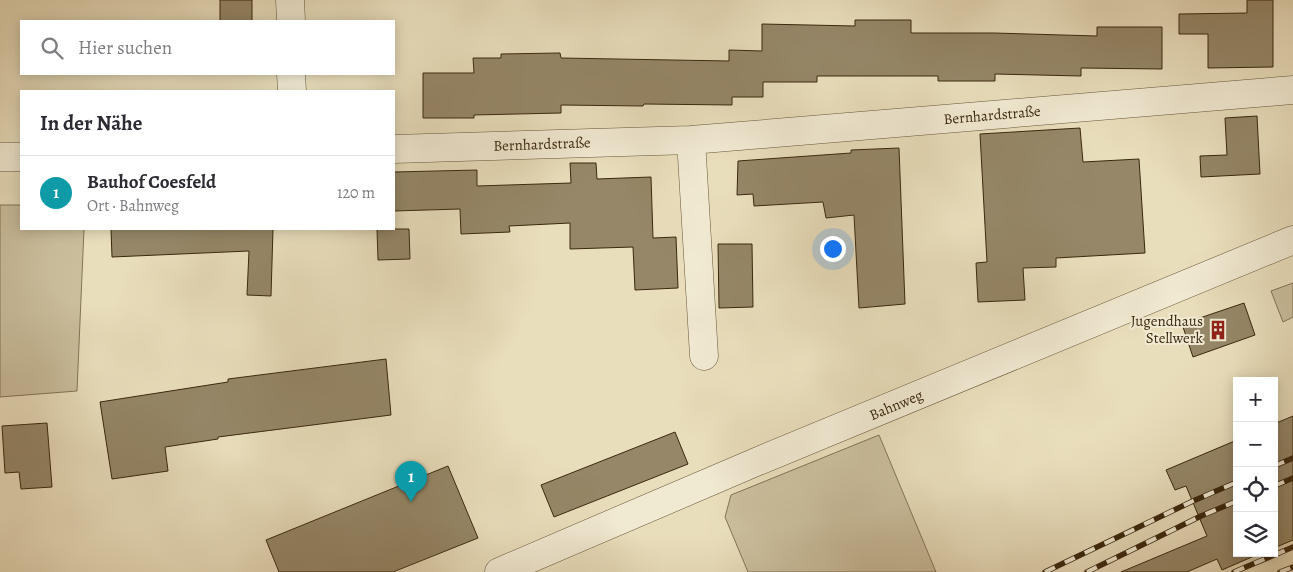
<!DOCTYPE html>
<html lang="de">
<head>
<meta charset="utf-8">
<style>
  :root { --surface:#fff; --page:#f7f7f7; --text:#2b2b33; --muted:#7c7c81; --line:#e1e1e2; --accent:#8f2418 }
  body { margin:0; font-family:Alegreya,serif; background:var(--page); color:var(--text) }
  .controls { position:absolute; right:15px; bottom:15px; display:grid; overflow:hidden; border-radius:0px; box-shadow:0 2px 12px #0003 }
  .controls button { width:45px; height:45px; display:grid; place-items:center; padding:0; border:0; border-bottom:1px solid var(--line); background:var(--surface); color:var(--text); font:25px sans-serif }
  .you { position:absolute; left:832px; top:248px; width:18px; height:18px; margin:-12px; border:4px solid #fff; border-radius:50%; background:#1a73e8; box-shadow:0 0 0 8px #1a73e833 }
  .badge { display:grid; place-items:center; width:32px; height:32px; border-radius:50%; background:var(--accent); color:#fff; font-size:16px; font-weight:700 }
  .pin { position:absolute; translate:-50% -41px; filter:drop-shadow(0 1px 2px #0008) }
  .pin::after { content:''; position:absolute; top:26px; width:18px; height:15px; background:inherit; clip-path:polygon(0 0,100% 0,50% 100%) }
  .list { margin:0; padding:0; list-style:none }
  h2 { display:flex; justify-content:space-between; align-items:center; height:65px; margin:0; padding:0 20px; font-size:21px }
  h2 small { font-size:16px; font-weight:400; color:var(--muted) }
  .list li { display:grid; grid-template-columns:32px 1fr auto; gap:15px; align-items:center; box-sizing:border-box; height:75px; padding:0 20px; border-top:1px solid var(--line) }
  .list b { display:block; font-size:19px; white-space:nowrap }
  .list p { margin:0; font-size:16px; white-space:nowrap; color:var(--muted) }
  .list em { font-size:16px; font-style:normal; color:var(--muted) }
  .icon { flex:none; width:28px; height:28px; fill:none; stroke:currentColor; stroke-width:2; stroke-linecap:round; stroke-linejoin:round }
  .map { position:relative; flex:none; width:1293px; height:572px; overflow:hidden }
  .search { position:absolute; background:var(--surface); box-shadow:0 2px 12px #0003; left:20px; top:20px; width:375px; height:55px; display:flex; align-items:center; gap:12px; box-sizing:border-box; padding:0 18px; border-radius:0px; color:var(--muted); font-size:19px }
  .panel { position:absolute; background:var(--surface); box-shadow:0 2px 12px #0003; left:20px; top:90px; width:375px; height:140px; border-radius:0px }
  .map>svg:first-child { display:block }
</style>
</head>
<body>
<div class="map">
<svg width="1293" height="572" viewBox="0 0 1293 572">
  <rect width="100%" height="100%" fill="#e9debc"/>
  <filter id="stains"><feTurbulence type="fractalNoise" baseFrequency=".004" numOctaves="4"/><feColorMatrix values="0 0 0 0 .2 0 0 0 0 .09 0 0 0 0 .02 0 0 0 .5 -.17"/></filter>
  <radialGradient id="worn" r=".72"><stop offset=".6" stop-color="#630" stop-opacity="0"/><stop offset="1" stop-color="#630" stop-opacity=".3"/></radialGradient>
  <!-- green -->
  <path fill="#cbbf9e" stroke="#827456" d="M 0,205 L 21,205 L 21,229 L 84,229 L 77,391 L 0,397 Z
    M 1293,283 L 1293,317 L 1283,322 L 1271,291 Z
    M 879,435 L 936,572 L 748,572 L 725,517 L 731,495 Z"/>
  <!-- building -->
  <path fill="#958768" stroke="#3a280e" d="M 220,0 L 252,0 L 252,21 L 220,21 Z
    M 1247,0 L 1273,0 L 1273,67 L 1208,68 L 1208,34 L 1179,34 L 1179,14 L 1247,13 Z
    M 855,20 L 911,20 L 911,33 L 994,33 L 1097,36 L 1097,27 L 1162,27 L 1162,69 L 1081,68 L 1081,76 L 995,74 L 995,81 L 938,81 L 938,76 L 817,76 L 817,82 L 763,82 L 763,97 L 732,97 L 732,105 L 644,104 L 643,106 L 561,105 L 561,113 L 474,115 L 474,118 L 423,118 L 423,73 L 474,73 L 473,58 L 501,58 L 501,54 L 560,53 L 561,58 L 729,61 L 729,50 L 762,51 L 762,24 L 855,26 Z
    M 1257,116 L 1260,174 L 1201,177 L 1200,156 L 1227,155 L 1225,118 Z
    M 1080,128 L 1083,162 L 1139,159 L 1145,253 L 1056,258 L 1056,267 L 1023,268 L 1025,300 L 978,302 L 976,263 L 987,262 L 980,134 Z
    M 899,148 L 905,304 L 859,308 L 854,215 L 826,218 L 823,202 L 754,206 L 753,194 L 737,195 L 738,161 L 851,153 L 851,150 Z
    M 570,163 L 596,163 L 597,179 L 651,177 L 653,238 L 676,237 L 678,288 L 635,290 L 633,247 L 570,249 L 570,223 L 509,226 L 510,232 L 461,234 L 460,209 L 394,211 L 394,172 L 477,170 L 477,186 L 571,183 Z
    M 111,229 L 273,229 L 271,296 L 247,295 L 249,251 L 112,257 Z
    M 377,229 L 409,229 L 410,259 L 378,260 Z
    M 718,244 L 752,244 L 753,307 L 719,308 Z
    M 1244,303 L 1255,335 L 1193,357 L 1182,324 Z
    M 386,359 L 391,415 L 218,437 L 218,439 L 165,447 L 168,471 L 112,479 L 100,402 L 228,382 L 228,379 Z
    M 1293,416 L 1293,540 L 1274,548 L 1274,424 Z
    M 47,423 L 52,487 L 21,489 L 19,472 L 5,473 L 2,426 Z
    M 675,432 L 688,464 L 554,517 L 541,485 Z
    M 1237,440 L 1237,553 L 1261,553 L 1222,570 L 1217,559 L 1187,572 L 1121,572 L 1207,536 L 1186,486 L 1175,490 L 1166,470 Z
    M 448,466 L 478,538 L 393,572 L 279,572 L 266,540 Z"/>
  <g fill="none" stroke-linecap="round" stroke-linejoin="round">
    <defs>
      <path id="minor" d="M 290,0 L 291,21
        M 291,74 L 292,91
        M 691,140 L 704,356
        M 394,149 L 691,140 L 1293,90
        M 0,157 L 21,157
        M 499,572 L 756,462 L 1293,240"/>
    </defs>
    <!-- minor casing -->
    <use href="#minor" stroke="#66563a" stroke-width="29"/>
    <!-- minor -->
    <use href="#minor" stroke="#f1ead3" stroke-width="28"/>
    <defs>
      <path id="rail" d="M 1274,466 L 1293,458
        M 1274,486 L 1293,478
        M 1045,572 L 1193,501 L 1237,482
        M 1087,572 L 1201,516 L 1237,501
        M 1234,572 L 1293,547
        M 1280,572 L 1293,567"/>
    </defs>
    <!-- rail casing -->
    <use href="#rail" stroke="#3a280e" stroke-width="5.5"/>
    <!-- rail -->
    <use href="#rail" stroke="#f1ead3" stroke-width="4" stroke-dasharray="11" stroke-linecap="butt"/>
  </g>
  <!-- icons -->
  <defs>
    <symbol id="building-bare" viewBox="-9 -9 18 18"><path d="M-4-6H4V6H1V3H-1V6H-4ZM-2.5-4.3h1.7v1.8h-1.7ZM.8-4.3h1.7v1.8H.8ZM-2.5-1h1.7V.8h-1.7ZM.8-1h1.7V.8H.8Z" fill="#8f2418" stroke="#f1ead3" stroke-width="2.5" paint-order="stroke"/></symbol>
  </defs>
  <g fill-rule="evenodd">
    <use href="#building-bare" x="1204" y="316" width="28" height="28"/>
  </g>
  <g text-anchor="middle" stroke-width="4" stroke-linejoin="round" paint-order="stroke">
    <!-- street labels -->
    <g font-size="15" fill="#3a280e" stroke="#f1ead3">
      <text transform="translate(992 115) rotate(-5)" y="5">Bernhardstraße</text>
      <text transform="translate(542 144) rotate(-2)" y="5">Bernhardstraße</text>
      <text transform="translate(896 405) rotate(-23)" y="5">Bahnweg</text>
    </g>
    <!-- poi labels -->
    <g font-size="15" fill="#3a280e" stroke="#f1ead3" text-anchor="end">
      <text x="1203" y="326">Jugendhaus<tspan x="1203" dy="17">Stellwerk</tspan></text>
    </g>
  </g>
  <rect width="100%" height="100%" filter="url(#stains)"/>
  <rect width="100%" height="100%" fill="url(#worn)"/>
</svg>
<div class="controls">
<button>+</button>
<button>−</button>
<button><svg class="icon" aria-label="locate" viewBox="0 0 24 24"><circle cx="12" cy="12" r="6"/><path d="M12 2v4M12 18v4M2 12h4M18 12h4"/></svg></button>
<button><svg class="icon" aria-label="layers" viewBox="0 0 24 24"><path d="M12 4l9 5-9 5-9-5zM3 14l9 5 9-5"/></svg></button>
</div>
<div class="you"></div>
<div class="pin badge" style="left:411px;top:502px;background:#0f9aa8">1</div>
<div class="search"><svg class="icon" aria-label="search" viewBox="0 0 24 24"><circle cx="10" cy="10" r="6"/><path d="M15 15l6 6"/></svg>Hier suchen</div>
<section class="panel">
<h2>In der Nähe<small></small></h2>
<ul class="list">
<li><span class="badge" style="background:#0f9aa8">1</span><div><b>Bauhof Coesfeld</b><p>Ort · Bahnweg</p></div><em>120 m</em></li>
</ul>
</section>
</div>
</body>
</html>
